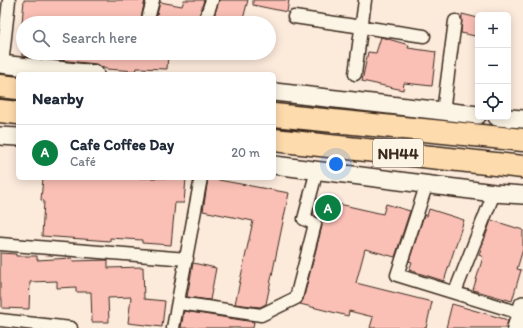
<!DOCTYPE html>
<html lang="en">
<head>
<meta charset="utf-8">
<style>
  :root { --surface:#fff; --page:#f2f2f3; --text:#1f2937; --muted:#747a83; --line:#e0e1e3; --accent:#0b8043 }
  body { margin:0; font-family:Itim,sans-serif; background:var(--page); color:var(--text) }
  .controls { position:absolute; right:12px; top:12px; display:grid; overflow:hidden; border-radius:6px; box-shadow:0 2px 10px #0003 }
  .controls button { width:36px; height:36px; display:grid; place-items:center; padding:0; border:0; border-bottom:1px solid var(--line); background:var(--surface); color:var(--text); font:20px sans-serif }
  .you { position:absolute; left:336px; top:164px; width:14px; height:14px; margin:-10px; border:3px solid #fff; border-radius:50%; background:#1a73e8; box-shadow:0 0 0 6px #1a73e833 }
  .badge { display:grid; place-items:center; width:26px; height:26px; border-radius:50%; background:var(--accent); color:#fff; font-size:13px; font-weight:700 }
  .pin { position:absolute; translate:-50% -50%; border:2px solid #fff; box-shadow:0 1px 4px #0006 }
  .list { margin:0; padding:0; list-style:none }
  h2 { display:flex; justify-content:space-between; align-items:center; height:52px; margin:0; padding:0 16px; font-size:17px }
  h2 small { font-size:13px; font-weight:400; color:var(--muted) }
  .list li { display:grid; grid-template-columns:26px 1fr auto; gap:12px; align-items:center; box-sizing:border-box; height:56px; padding:0 16px; border-top:1px solid var(--line) }
  .list b { display:block; font-size:15px; white-space:nowrap }
  .list p { margin:0; font-size:13px; white-space:nowrap; color:var(--muted) }
  .list em { font-size:13px; font-style:normal; color:var(--muted) }
  .icon { flex:none; width:22px; height:22px; fill:none; stroke:currentColor; stroke-width:2; stroke-linecap:round; stroke-linejoin:round }
  .map { position:relative; flex:none; width:523px; height:328px; overflow:hidden }
  .search { position:absolute; background:var(--surface); box-shadow:0 2px 10px #0003; left:16px; top:16px; width:260px; height:44px; display:flex; align-items:center; gap:10px; box-sizing:border-box; padding:0 14px; border-radius:22px; color:var(--muted); font-size:15px }
  .panel { position:absolute; background:var(--surface); box-shadow:0 2px 10px #0003; left:16px; top:72px; width:260px; height:108px; border-radius:6px }
  .map>svg:first-child { display:block }
</style>
</head>
<body>
<div class="map">
<svg width="523" height="328" viewBox="0 0 523 328">
  <rect width="100%" height="100%" fill="#fceadb"/>
  <filter id="ink" filterUnits="userSpaceOnUse"><feTurbulence type="fractalNoise" baseFrequency=".025" numOctaves="2"/><feDisplacementMap in="SourceGraphic" scale="8" xChannelSelector="R" yChannelSelector="G"/><feConvolveMatrix kernelMatrix="1 2 1 2 8 2 1 2 1" color-interpolation-filters="sRGB"/></filter>
  <g filter="url(#ink)">
    <!-- building -->
    <path fill="#fabfb5" stroke="#3b2a1e" d="M 24,0 L 145,0 L 140,23 L 22,23 Z
      M 184,0 L 204,0 L 197,23 L 155,23 L 160,2 L 182,6 Z
      M 219,0 L 248,0 L 242,23 L 212,23 Z
      M 253,0 L 289,0 L 287,12 L 253,5 Z
      M 462,14 L 478,18 L 475,36 L 461,33 Z
      M 381,37 L 409,45 L 408,48 L 436,52 L 432,86 L 404,83 L 403,90 L 362,81 L 368,52 L 376,53 Z
      M 22,53 L 168,53 L 167,69 L 137,68 L 136,71 L 106,69 L 96,64 L 22,56 Z
      M 43,178 L 186,178 L 184,203 L 175,203 L 171,245 L 142,243 L 142,240 L 110,238 L 110,241 L 42,236 L 44,201 L 41,200 Z
      M 208,178 L 289,193 L 266,304 L 260,307 L 235,304 L 253,221 L 203,211 Z
      M 317,199 L 383,214 L 386,204 L 410,211 L 395,257 L 365,249 L 356,283 L 432,302 L 426,328 L 370,328 L 373,317 L 349,311 L 348,316 L 300,304 L 303,300 L 322,226 L 321,219 L 313,215 Z
      M 429,209 L 464,220 L 444,281 L 409,270 L 412,262 L 409,261 L 424,215 L 427,216 Z
      M 491,220 L 523,230 L 523,249 L 517,269 L 521,270 L 512,301 L 473,290 L 483,257 L 479,255 Z
      M 0,253 L 16,254 L 16,256 L 37,256 L 37,260 L 72,258 L 73,261 L 108,260 L 108,268 L 143,267 L 144,299 L 165,301 L 162,327 L 128,323 L 131,297 L 108,298 L 109,322 L 92,322 L 91,292 L 76,292 L 76,287 L 57,288 L 57,281 L 30,282 L 29,309 L 2,308 L 2,299 L 0,299 Z
      M 193,263 L 216,268 L 210,300 L 187,297 Z
      M 452,304 L 508,320 L 506,328 L 446,328 Z
      M 184,311 L 254,322 L 253,328 L 181,328 Z"/>
    <g fill="none" stroke-linecap="round" stroke-linejoin="round">
      <defs>
        <path id="street" d="M 294,17 L 424,36
          M 147,23 L 153,0
          M 204,23 L 212,0
          M 2,65 L 9,0
          M 355,74 L 365,0
          M 443,112 L 455,21
          M 427,183 L 397,275 L 520,313
          M 0,244 L 187,259
          M 455,292 L 494,193
          M 179,303 L 261,315 L 296,298 L 315,224 L 304,219 L 317,170
          M 0,320 L 71,328
          M 173,328 L 201,178"/>
        <path id="secondary" d="M 0,64 L 95,74
          M 274,92 L 478,115
          M 497,117 L 523,119
          M 0,136 L 18,137
          M 274,165 L 494,193 L 523,195
          M 516,328 L 523,305"/>
        <path id="highway" d="M 0,86 L 18,88
          M 0,111 L 18,113
          M 274,115 L 523,140
          M 274,140 L 523,167"/>
      </defs>
      <!-- street casing -->
      <use href="#street" stroke="#3b2a1e" stroke-width="15"/>
      <!-- secondary casing -->
      <use href="#secondary" stroke="#3b2a1e" stroke-width="20"/>
      <!-- highway casing -->
      <use href="#highway" stroke="#3b2a1e" stroke-width="25"/>
      <!-- street -->
      <use href="#street" stroke="#fcf5e5" stroke-width="12"/>
      <!-- secondary -->
      <use href="#secondary" stroke="#fcf5e5" stroke-width="17"/>
      <!-- highway -->
      <use href="#highway" stroke="#fedbac" stroke-width="22"/>
    </g>
  </g>
  <g text-anchor="middle" stroke-width="3" stroke-linejoin="round" paint-order="stroke">
    <!-- shield labels -->
    <rect fill="#fcf5e5" stroke="#75675a" stroke-width="1" x="373" y="139" width="50" height="28" rx="3"/>
    <g font-size="16" font-weight="bold" fill="#3b2a1e">
      <text x="398" y="159">NH44</text>
    </g>
  </g>
</svg>
<div class="controls">
<button>+</button>
<button>−</button>
<button><svg class="icon" aria-label="locate" viewBox="0 0 24 24"><circle cx="12" cy="12" r="6"/><path d="M12 2v4M12 18v4M2 12h4M18 12h4"/></svg></button>
</div>
<div class="you"></div>
<div class="pin badge" style="left:328px;top:208px">A</div>
<div class="search"><svg class="icon" aria-label="search" viewBox="0 0 24 24"><circle cx="10" cy="10" r="6"/><path d="M15 15l6 6"/></svg>Search here</div>
<section class="panel">
<h2>Nearby<small></small></h2>
<ul class="list">
<li><span class="badge">A</span><div><b>Cafe Coffee Day</b><p>Café</p></div><em>20 m</em></li>
</ul>
</section>
</div>
</body>
</html>
